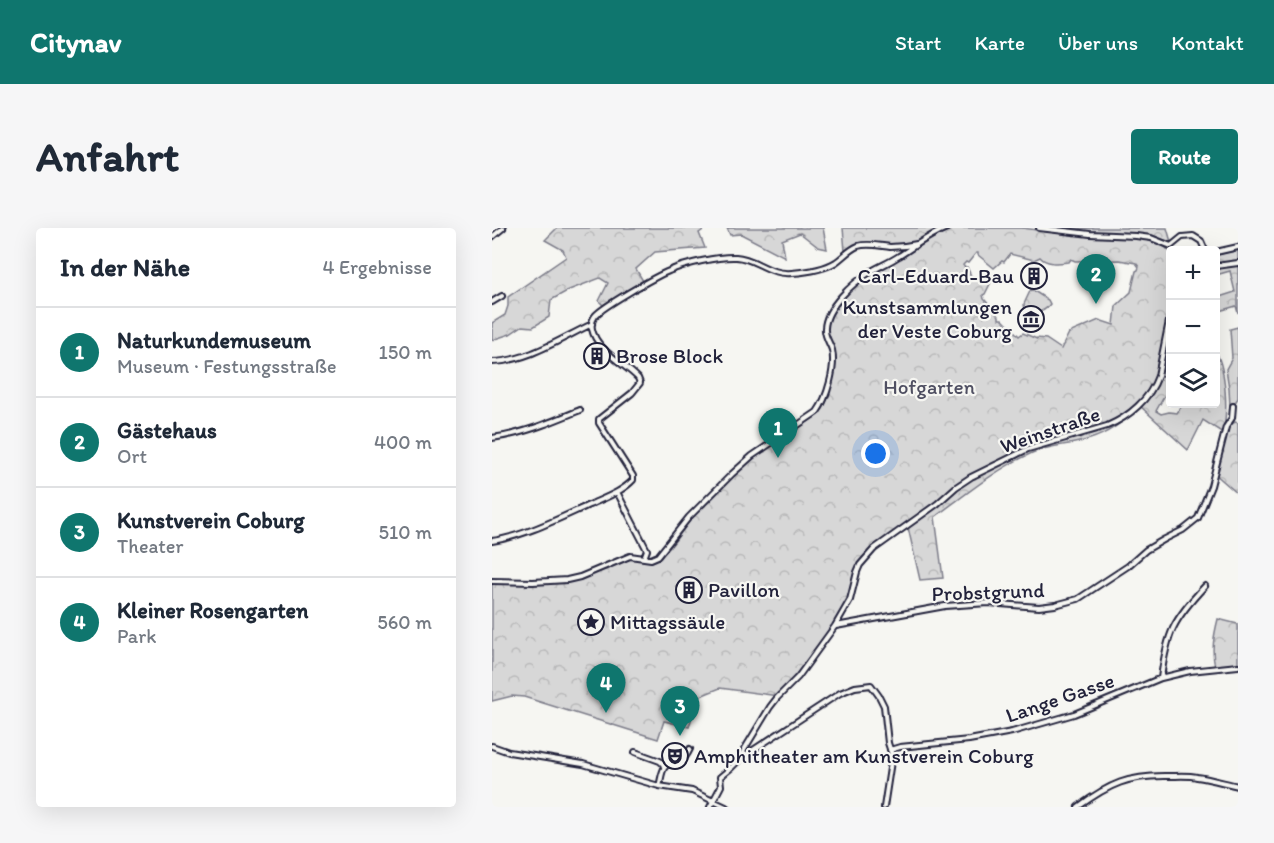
<!DOCTYPE html>
<html lang="de">
<head>
<meta charset="utf-8">
<style>
  :root { --surface:#fff; --page:#f6f6f7; --text:#1f2937; --muted:#747a83; --line:#e0e1e3; --accent:#0f766e }
  body { margin:0; font-family:Itim,sans-serif; background:var(--page); color:var(--text) }
  .controls { position:absolute; right:18px; top:18px; display:grid; overflow:hidden; border-radius:6px; box-shadow:0 6px 24px #0002 }
  .controls button { width:54px; height:54px; display:grid; place-items:center; padding:0; border:0; border-bottom:2px solid var(--line); background:var(--surface); color:var(--text); font:30px sans-serif }
  .you { position:absolute; left:384px; top:226px; width:21px; height:21px; margin:-15px; border:4px solid #fff; border-radius:50%; background:#1a73e8; box-shadow:0 0 0 9px #1a73e833 }
  .badge { display:grid; place-items:center; width:39px; height:39px; border-radius:50%; background:var(--accent); color:#fff; font-size:20px; font-weight:700 }
  .pin { position:absolute; translate:-50% -50px; filter:drop-shadow(0 2px 3px #0008) }
  .pin::after { content:''; position:absolute; top:32px; width:21px; height:18px; background:inherit; clip-path:polygon(0 0,100% 0,50% 100%) }
  .list { margin:0; padding:0; list-style:none }
  h2 { display:flex; justify-content:space-between; align-items:center; height:78px; margin:0; padding:0 24px; font-size:26px }
  h2 small { font-size:20px; font-weight:400; color:var(--muted) }
  .list li { display:grid; grid-template-columns:39px 1fr auto; gap:18px; align-items:center; box-sizing:border-box; height:90px; padding:0 24px; border-top:2px solid var(--line) }
  .list b { display:block; font-size:22px; white-space:nowrap }
  .list p { margin:0; font-size:20px; white-space:nowrap; color:var(--muted) }
  .list em { font-size:20px; font-style:normal; color:var(--muted) }
  .icon { flex:none; width:33px; height:33px; fill:none; stroke:currentColor; stroke-width:2; stroke-linecap:round; stroke-linejoin:round }
  .map { position:relative; flex:none; width:746px; height:579px; overflow:hidden; border-radius:6px }
  header { display:flex; align-items:center; gap:36px; box-sizing:border-box; height:84px; padding:0 30px; background:var(--accent); color:#fff }
  header strong { font-size:28px }
  nav { display:flex; gap:33px; margin-inline-start:auto; font-size:21px }
  .intro { display:flex; align-items:center; justify-content:space-between; box-sizing:border-box; height:144px; padding:0 36px }
  h1 { margin:0; font-size:42px }
  .button { padding:15px 27px; border-radius:6px; background:var(--accent); color:#fff; font-size:21px; font-weight:700 }
  main { display:flex; gap:36px; padding:0 36px }
  aside { flex:1; background:var(--surface); border-radius:6px; box-shadow:0 6px 24px #0002 }
  .map>svg:first-child { display:block }
</style>
</head>
<body>
<header>
<strong>Citynav</strong>
<nav><a>Start</a><a>Karte</a><a>Über uns</a><a>Kontakt</a></nav>
</header>
<div class="intro"><h1>Anfahrt</h1><a class="button">Route</a></div>
<main>
<aside>
<h2>In der Nähe<small>4 Ergebnisse</small></h2>
<ul class="list">
<li><span class="badge">1</span><div><b>Naturkundemuseum</b><p>Museum · Festungsstraße</p></div><em>150 m</em></li>
<li><span class="badge">2</span><div><b>Gästehaus</b><p>Ort</p></div><em>400 m</em></li>
<li><span class="badge">3</span><div><b>Kunstverein Coburg</b><p>Theater</p></div><em>510 m</em></li>
<li><span class="badge">4</span><div><b>Kleiner Rosengarten</b><p>Park</p></div><em>560 m</em></li>
</ul>
</aside>
<div class="map">
<svg width="746" height="579" viewBox="0 0 746 579">
  <defs>
    <pattern id="forest-crowns" width="20" height="18" patternUnits="userSpaceOnUse" patternTransform="scale(1.5)"><rect width="20" height="18" fill="#d7d7d7"/><path d="M2 6a3 3 0 1 1 6 0M12 15a3 3 0 1 1 6 0" fill="none" stroke="#b8b8b9"/></pattern>
  </defs>
  <rect width="100%" height="100%" fill="#f6f6f2"/>
  <filter id="ink" filterUnits="userSpaceOnUse"><feTurbulence type="fractalNoise" baseFrequency=".0167" numOctaves="2"/><feDisplacementMap in="SourceGraphic" scale="12" xChannelSelector="R" yChannelSelector="G"/><feConvolveMatrix kernelMatrix="1 2 1 2 8 2 1 2 1" color-interpolation-filters="sRGB"/></filter>
  <g filter="url(#ink)">
    <!-- forest -->
    <path fill="url(#forest-crowns)" stroke="#7c7c89" stroke-width="1.5" fill-rule="evenodd" d="M 65,0 L 214,0 L 207,5 L 213,20 L 163,24 L 144,41 L 151,53 L 111,77 L 107,73 L 116,55 L 108,50 L 77,62 L 59,72 L 57,89 L 41,99 L 30,98 L 18,106 L 0,112 L 0,95 L 13,87 L 16,78 L 16,69 L 74,29 L 71,22 L 53,12 Z
      M 235,0 L 331,0 L 335,21 L 326,19 L 308,5 L 290,12 L 293,29 L 249,6 L 238,7 Z
      M 351,0 L 449,0 L 421,16 L 403,18 L 366,16 L 353,23 Z
      M 461,0 L 530,0 L 583,7 L 652,11 L 670,16 L 678,24 L 678,167 L 673,167 L 664,183 L 669,186 L 677,184 L 685,185 L 691,176 L 724,176 L 724,124 C 734,142 736,184 731,205 L 711,192 L 696,222 L 648,178 C 634,192 618,205 598,211 C 579,218 559,216 540,225 C 504,241 474,266 443,289 L 451,350 L 428,352 L 415,295 C 398,307 373,321 364,342 C 358,360 358,372 346,390 C 328,417 307,443 286,468 L 228,460 L 206,469 L 197,499 L 172,493 L 166,511 L 32,469 L 20,468 L 0,473 L 0,355 L 57,356 L 79,354 L 136,330 C 145,330 154,334 163,331 C 176,327 190,302 199,291 C 215,271 234,252 253,236 C 269,224 286,213 302,203 C 312,196 324,190 331,181 C 337,171 345,134 342,123 C 339,114 333,107 335,97 C 339,62 430,12 461,0 ZM 484,25 L 486,25 L 486,27 L 502,40 L 510,33 L 512,34 L 518,26 L 542,32 L 548,29 C 555,37 567,35 577,34 L 579,31 L 583,33 L 627,32 L 644,35 L 647,39 L 646,42 L 644,43 L 639,64 L 624,78 L 622,97 L 607,92 L 577,105 L 569,121 L 554,111 L 545,110 L 545,111 L 531,105 L 527,108 L 510,91 L 507,91 L 507,88 L 492,71 L 491,67 L 493,66 L 499,54 L 484,50 L 483,52 L 481,52 L 475,39 L 473,40 L 471,37 L 474,34 L 476,35 Z
      M 563,0 L 675,0 L 679,14 L 659,8 L 643,6 L 600,5 Z
      M 746,22 L 746,85 L 744,78 L 724,84 L 724,70 L 743,64 L 738,43 L 724,47 L 724,27 Z
      M 539,61 L 556,72 L 558,76 C 552,85 543,86 533,82 L 532,76 Z
      M 746,99 L 746,170 L 741,178 L 738,179 L 737,160 L 734,141 L 740,130 L 738,101 Z
      M 743,194 L 746,195 L 746,266 L 722,245 L 735,199 Z
      M 726,391 L 746,396 L 746,437 L 723,439 C 719,422 722,407 726,391 Z"/>
    <g fill="none" stroke-linecap="round" stroke-linejoin="round">
      <defs>
        <path id="minor" d="M 547,0 L 598,6 L 644,8 L 659,10 L 679,18 L 690,9 L 701,8 L 709,13 L 713,22
          M 0,9 L 11,0
          M 724,24 L 746,19
          M 724,38 L 746,35
          M 0,74 L 10,68
          M 0,134 C 36,133 68,111 100,96
          M 0,210 C 31,206 59,194 88,182
          M 125,264 L 155,322 L 152,330
          M 0,313 C 30,309 68,290 97,277 C 112,270 130,264 141,252 L 141,248 L 107,195 L 107,191 L 140,165 L 148,155 L 146,150 C 133,136 104,122 100,101 C 99,96 100,92 103,88 C 110,79 164,48 177,43 C 192,36 227,28 244,29 C 264,30 276,47 300,45 C 314,44 331,42 344,34 C 351,29 358,21 366,18 C 376,15 388,18 398,19 C 407,19 416,18 425,16
          M 0,353 L 41,354 L 75,352 L 88,349 L 138,328 L 159,331 L 166,328 L 197,289 L 240,246 L 260,228 L 325,184 C 335,170 344,140 340,122 C 338,115 332,108 333,100 C 334,79 361,55 378,44 C 388,38 398,34 407,28 C 423,18 437,7 455,0
          M 344,398 L 453,378 L 496,375 L 547,379 L 563,377 L 586,371 L 636,338 L 654,322 L 673,311 L 691,302 L 706,290 L 719,258 L 734,199 L 740,190 L 741,178
          M 669,450 C 675,405 681,392 713,358
          M 0,518 L 17,524 L 91,536 L 167,558 L 200,563 L 234,579
          M 398,522 L 408,519 L 477,512 L 520,504 L 582,486 L 669,450 L 698,443 L 746,438
          M 143,524 L 168,533 L 171,536 L 172,539
          M 249,530 L 252,522 L 278,479 L 285,470 L 306,449 L 343,398 L 358,372 L 365,344 L 368,337 L 382,321 L 445,276 L 464,259 L 479,249 L 536,221 L 615,198 C 637,189 658,171 666,148 L 678,88
          M 167,558 C 169,553 169,542 174,538 C 182,530 188,542 198,521
          M 218,579 L 229,558 L 228,549 L 239,540 L 249,530 L 348,465 L 363,459 L 379,457 L 387,468 L 392,478 L 396,515 L 400,527 L 392,579
          M 586,579 C 617,556 637,547 677,548 C 686,548 696,547 705,549 C 719,551 732,555 746,558"/>
      </defs>
      <!-- minor casing -->
      <use href="#minor" stroke="#22223b" stroke-width="8"/>
      <!-- minor -->
      <use href="#minor" stroke="#f6f6f2" stroke-width="4"/>
    </g>
  </g>
  <!-- icons -->
  <defs>
    <symbol id="building-ring" viewBox="-11 -11 22 22"><circle r="9.5" fill="#f6f6f2" stroke="#22223b" stroke-width="1.5"/><path d="M-4-6H4V6H1V3H-1V6H-4ZM-2.5-4.3h1.7v1.8h-1.7ZM.8-4.3h1.7v1.8H.8ZM-2.5-1h1.7V.8h-1.7ZM.8-1h1.7V.8H.8Z" fill="#22223b"/></symbol>
    <symbol id="museum-ring" viewBox="-11 -11 22 22"><circle r="9.5" fill="#f6f6f2" stroke="#22223b" stroke-width="1.5"/><path d="M0-6L6-3V-2H-6V-3ZM-5-1h2V3h-2ZM-1-1h2V3h-2ZM3-1h2V3H3ZM-6 4H6V6H-6Z" fill="#22223b"/></symbol>
    <symbol id="sight-ring" viewBox="-11 -11 22 22"><circle r="9.5" fill="#f6f6f2" stroke="#22223b" stroke-width="1.5"/><path d="M0-6L1.8-2.2L6-1.7L2.9 1.2L3.7 5.4L0 3.3L-3.7 5.4L-2.9 1.2L-6-1.7L-1.8-2.2Z" fill="#22223b"/></symbol>
    <symbol id="theatre-ring" viewBox="-11 -11 22 22"><circle r="9.5" fill="#f6f6f2" stroke="#22223b" stroke-width="1.5"/><path d="M-5-5.5Q0-4 5-5.5V0Q5 5 0 6Q-5 5-5 0ZM-3.3-2.5H-1v1.5H-3.3ZM1-2.5H3.3v1.5H1ZM-2.8 1Q0 5.5 2.8 1Z" fill="#22223b"/></symbol>
  </defs>
  <g fill-rule="evenodd">
    <use href="#building-ring" x="527" y="33" width="30" height="30"/>
    <use href="#museum-ring" x="524" y="76" width="30" height="30"/>
    <use href="#building-ring" x="90" y="113" width="30" height="30"/>
    <use href="#building-ring" x="182" y="347" width="30" height="30"/>
    <use href="#sight-ring" x="84" y="379" width="30" height="30"/>
    <use href="#theatre-ring" x="168" y="513" width="30" height="30"/>
  </g>
  <g text-anchor="middle" stroke-width="4.5" stroke-linejoin="round" paint-order="stroke">
    <!-- poi labels -->
    <g font-size="21" fill="#22223b" stroke="#f6f6f2" text-anchor="start">
      <text x="522" y="55" text-anchor="end">Carl-Eduard-Bau</text>
      <text x="520" y="86" text-anchor="end">Kunstsammlungen<tspan x="520" dy="24">der Veste Coburg</tspan></text>
      <text x="124" y="135">Brose Block</text>
      <text x="216" y="369">Pavillon</text>
      <text x="118" y="401">Mittagssäule</text>
      <text x="202" y="535">Amphitheater am Kunstverein Coburg</text>
    </g>
    <!-- park labels -->
    <g font-size="21" fill="#4f4f62" stroke="#f6f6f2">
      <text x="437" y="166">Hofgarten</text>
    </g>
    <!-- street labels -->
    <g font-size="21" fill="#22223b" stroke="#f6f6f2">
      <text transform="translate(558 202) rotate(-19)" y="7">Weinstraße</text>
      <text transform="translate(496 364) rotate(-2)" y="7">Probstgrund</text>
      <text transform="translate(568 470) rotate(-19)" y="7">Lange Gasse</text>
    </g>
  </g>
</svg>
<div class="controls">
<button>+</button>
<button>−</button>
<button><svg class="icon" aria-label="layers" viewBox="0 0 24 24"><path d="M12 4l9 5-9 5-9-5zM3 14l9 5 9-5"/></svg></button>
</div>
<div class="you"></div>
<div class="pin badge" style="left:286px;top:230px">1</div>
<div class="pin badge" style="left:604px;top:76px">2</div>
<div class="pin badge" style="left:188px;top:508px">3</div>
<div class="pin badge" style="left:114px;top:485px">4</div>
</div>
</main>
</body>
</html>
